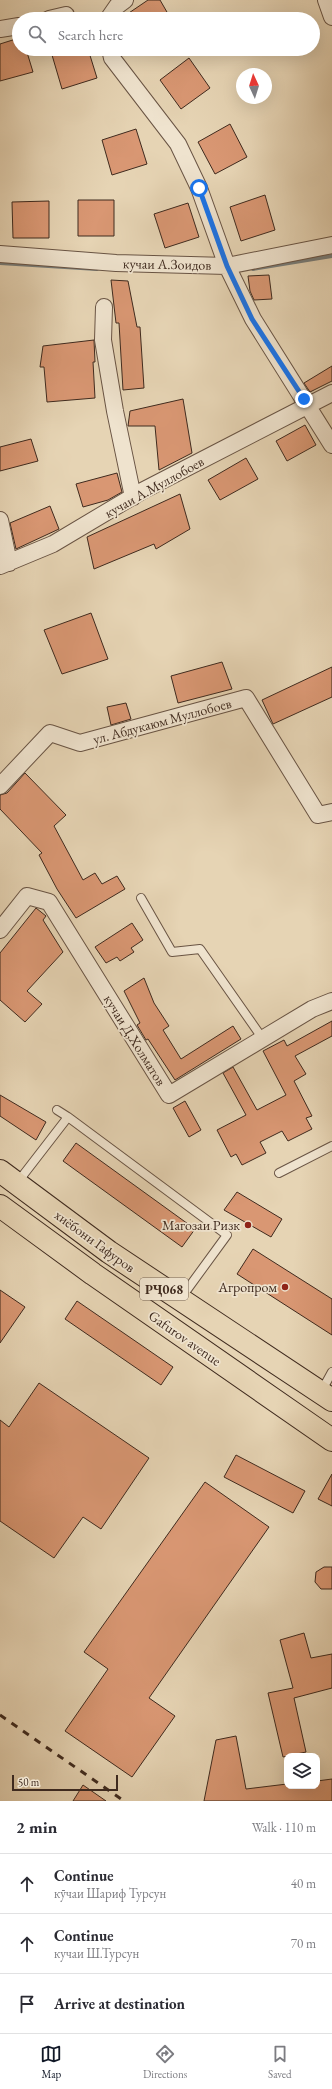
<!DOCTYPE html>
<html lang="en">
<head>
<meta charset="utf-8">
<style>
  :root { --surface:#fff; --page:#f7f7f7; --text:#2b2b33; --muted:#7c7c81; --line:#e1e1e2; --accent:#111827 }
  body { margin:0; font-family:"EB Garamond",serif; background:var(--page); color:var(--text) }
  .controls { position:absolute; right:12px; bottom:12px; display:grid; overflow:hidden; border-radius:8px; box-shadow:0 4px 16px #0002 }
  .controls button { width:36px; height:36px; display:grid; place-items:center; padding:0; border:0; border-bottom:1px solid var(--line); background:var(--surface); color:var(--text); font:20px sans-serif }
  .compass { position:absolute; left:236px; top:68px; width:36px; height:36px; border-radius:50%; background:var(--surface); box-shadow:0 4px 16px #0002; rotate:356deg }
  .scale { position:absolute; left:12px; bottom:10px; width:106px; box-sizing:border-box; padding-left:4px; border:2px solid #3f2a1e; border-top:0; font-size:11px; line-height:14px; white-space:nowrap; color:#3f2a1e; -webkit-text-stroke:3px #efe3ce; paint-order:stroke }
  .stop { position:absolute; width:12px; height:12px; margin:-9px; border:3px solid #1a73e8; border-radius:50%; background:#fff }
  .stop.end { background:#1a73e8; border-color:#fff; box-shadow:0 1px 4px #0008 }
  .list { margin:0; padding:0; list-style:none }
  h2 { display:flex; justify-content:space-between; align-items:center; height:52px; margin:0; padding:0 16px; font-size:17px }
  h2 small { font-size:13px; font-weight:400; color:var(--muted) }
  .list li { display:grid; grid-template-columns:26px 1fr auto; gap:12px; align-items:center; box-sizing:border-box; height:60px; padding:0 16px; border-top:1px solid var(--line) }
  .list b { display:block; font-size:15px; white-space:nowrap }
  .list p { margin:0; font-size:13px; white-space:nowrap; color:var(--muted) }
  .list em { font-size:13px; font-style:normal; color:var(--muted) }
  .icon { flex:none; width:22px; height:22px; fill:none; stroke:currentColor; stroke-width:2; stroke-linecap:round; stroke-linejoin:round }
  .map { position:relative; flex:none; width:332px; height:1801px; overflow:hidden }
  .search { position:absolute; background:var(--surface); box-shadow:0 4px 16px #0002; left:12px; right:12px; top:12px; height:44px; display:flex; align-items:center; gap:10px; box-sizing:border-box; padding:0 14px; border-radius:22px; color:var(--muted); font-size:15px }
  .sheet { height:232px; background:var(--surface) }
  nav { display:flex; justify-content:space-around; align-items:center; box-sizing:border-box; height:56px; border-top:1px solid var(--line); background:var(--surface); font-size:11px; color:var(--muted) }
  nav a { display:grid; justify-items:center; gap:2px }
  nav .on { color:var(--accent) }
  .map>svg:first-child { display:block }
</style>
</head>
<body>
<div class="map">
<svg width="332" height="1801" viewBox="0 0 332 1801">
  <rect width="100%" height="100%" fill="#e6d4b4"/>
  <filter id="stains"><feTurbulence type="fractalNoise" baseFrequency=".005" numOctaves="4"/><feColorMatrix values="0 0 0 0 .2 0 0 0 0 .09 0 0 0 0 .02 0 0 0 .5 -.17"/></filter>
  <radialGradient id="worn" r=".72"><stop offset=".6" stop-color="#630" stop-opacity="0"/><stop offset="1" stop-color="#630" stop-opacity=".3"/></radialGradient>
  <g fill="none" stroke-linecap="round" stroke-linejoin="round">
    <!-- stream -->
    <path stroke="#777d7b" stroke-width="4" d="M 0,263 L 97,269
      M 253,269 L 332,256"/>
  </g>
  <!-- building -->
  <path fill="#d99773" stroke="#3f2a1e" d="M 148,0 L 160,0 L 171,19 L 120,19 Z
    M 19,38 L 19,49 L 26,49 L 33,72 L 0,81 L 0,44 Z
    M 68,49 L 88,49 L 97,78 L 62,89 L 52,55 Z
    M 189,58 L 210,88 L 181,109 L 160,80 Z
    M 230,124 L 247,157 L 215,174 L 198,142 Z
    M 136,129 L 147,164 L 112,175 L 102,140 Z
    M 265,195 L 275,230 L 241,241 L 230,207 Z
    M 78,200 L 114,200 L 114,236 L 78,236 Z
    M 49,201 L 49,238 L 13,238 L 12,202 Z
    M 188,203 L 199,237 L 165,248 L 154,214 Z
    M 269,275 L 272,299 L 254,300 L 250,291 L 248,276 Z
    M 111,280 L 128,281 L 137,327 L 140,327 L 144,388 L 123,390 L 119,323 L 116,323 Z
    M 94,340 L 95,362 L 93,362 L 95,398 L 47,402 L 44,367 L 40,367 L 43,346 Z
    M 332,366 L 332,381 L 310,392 L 304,383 Z
    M 183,399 L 192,453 L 159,470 L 155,426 L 128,426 L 130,411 Z
    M 305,425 L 316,445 L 287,461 L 276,441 Z
    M 31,439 L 38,461 L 0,471 L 0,447 Z
    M 246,458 L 258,479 L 220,500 L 208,480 Z
    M 117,473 L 122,492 L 108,500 L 83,507 L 76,484 Z
    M 180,494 L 190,529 L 156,549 L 154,544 L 94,569 L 87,537 Z
    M 50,506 L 59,529 L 16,549 L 10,523 Z
    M 91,613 L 108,659 L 62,674 L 44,630 Z
    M 222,662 L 232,689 L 178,703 L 171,676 Z
    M 332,667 L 332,697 L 273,724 L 262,700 Z
    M 126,703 L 131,719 L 111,725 L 107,707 Z
    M 25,773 L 66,815 L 54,826 L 83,880 L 95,873 L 102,884 L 117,876 L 125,889 L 76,918 L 57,889 L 39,855 L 42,853 L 0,809 L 0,795 L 7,793 Z
    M 36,908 L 46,916 L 43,920 L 63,952 L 27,991 L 42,1004 L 25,1022 L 0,1000 L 0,953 Z
    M 132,923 L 143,940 L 131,948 L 134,952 L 120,961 L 117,957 L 106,963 L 95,947 Z
    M 144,978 L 154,1003 L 169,1026 L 163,1030 L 181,1059 L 233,1026 L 241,1039 L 175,1080 L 148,1039 L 146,1040 L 137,1025 L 140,1023 L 124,991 Z
    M 332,1021 L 332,1036 L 295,1056 L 306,1074 L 294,1081 L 312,1116 L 306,1118 L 312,1129 L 288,1141 L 282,1131 L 260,1142 L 266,1153 L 242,1165 L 236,1154 L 231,1157 L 217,1130 L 246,1115 L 223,1073 L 233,1067 L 257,1110 L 286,1095 L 263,1051 L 284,1040 L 287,1046 Z
    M 0,1095 L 46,1122 L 36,1140 L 0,1116 Z
    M 185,1101 L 201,1130 L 189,1137 L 173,1108 Z
    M 76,1143 L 195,1229 L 182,1247 L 63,1161 Z
    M 237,1192 L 282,1219 L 271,1237 L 224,1210 Z
    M 253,1249 L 332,1299 L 332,1335 L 237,1274 Z
    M 0,1290 L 25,1307 L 0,1343 Z
    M 77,1301 L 173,1367 L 161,1385 L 65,1319 Z
    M 39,1383 L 149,1458 L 101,1529 L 83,1517 L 54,1558 L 0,1521 L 0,1420 L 9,1427 Z
    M 236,1455 L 305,1491 L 293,1513 L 224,1477 Z
    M 332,1474 L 332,1506 L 318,1499 Z
    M 205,1482 L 269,1527 L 149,1698 L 175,1716 L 132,1777 L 65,1731 L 108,1669 L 84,1652 Z
    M 324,1567 L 332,1567 L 332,1589 L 321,1589 L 315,1582 L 316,1572 Z
    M 304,1633 L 311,1658 L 332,1654 L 332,1688 L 294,1698 L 306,1752 L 283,1757 L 268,1693 L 293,1688 L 280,1640 Z
    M 236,1736 L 246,1789 L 287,1784 L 287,1786 L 317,1786 L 317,1781 L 332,1779 L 332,1801 L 204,1801 L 216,1740 Z
    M 83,1785 L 106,1801 L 73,1801 Z"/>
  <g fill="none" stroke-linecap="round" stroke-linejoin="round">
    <defs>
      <path id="service" d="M 141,898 L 172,952 L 200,949 L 263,1039
        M 68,1117 L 227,1235 L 181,1298
        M 279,1173 L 332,1146
        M 17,1183 L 68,1117 L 57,1110
        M 321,1392 L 332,1372"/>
      <path id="minor" d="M 326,0 L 332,17
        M 49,19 L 66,15
        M 108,19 L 117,6 L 125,0
        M 0,29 L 19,26
        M 110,49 L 112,58 L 178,144 L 199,188 L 227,266 L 253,319 L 332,445
        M 0,254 L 116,263 L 227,266 L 332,245
        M 104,307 L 103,340 L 115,411 L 133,497
        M 0,520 L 9,563
        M 0,566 L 53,544 L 142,491 L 332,393
        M 0,786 L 50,733 L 80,743 L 246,698 L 318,815 L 332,812
        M 0,930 L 27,896 L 49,902 L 169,1095 L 312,1009 L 332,1001"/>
      <path id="trunk" d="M 0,1171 L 109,1252 L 332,1400
        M 0,1206 L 93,1274 L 332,1440"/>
    </defs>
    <!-- service casing -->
    <use href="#service" stroke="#695444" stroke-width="10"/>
    <!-- minor casing -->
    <use href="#minor" stroke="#695444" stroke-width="18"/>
    <!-- trunk casing -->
    <use href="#trunk" stroke="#3f2a1e" stroke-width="24"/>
    <!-- service -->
    <use href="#service" stroke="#efe3ce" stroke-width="8"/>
    <!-- minor -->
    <use href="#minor" stroke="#efe3ce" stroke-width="16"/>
    <!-- trunk -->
    <use href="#trunk" stroke="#e6d4b4" stroke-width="22"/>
    <!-- rail -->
    <path stroke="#3f2a1e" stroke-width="3" stroke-dasharray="7 7" stroke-linecap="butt" d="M 0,1715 L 124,1801"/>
  </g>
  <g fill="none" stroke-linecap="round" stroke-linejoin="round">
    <!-- route -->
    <path stroke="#1a73e8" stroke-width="5" d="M 199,188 L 227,266 L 252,319 L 304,399"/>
  </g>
  <!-- markers -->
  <g fill="#8f2418" stroke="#efe3ce" stroke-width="1.5">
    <circle cx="248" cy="1225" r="4"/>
    <circle cx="285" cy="1287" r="4"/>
  </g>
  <g text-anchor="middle" stroke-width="3.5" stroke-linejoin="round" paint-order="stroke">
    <!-- shield labels -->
    <rect fill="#efe3ce" stroke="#746253" stroke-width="1" x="140" y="1278" width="48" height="22" rx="3"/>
    <g font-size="13" font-weight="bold" fill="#3f2a1e">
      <text x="164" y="1294">РҶ068</text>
    </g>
    <!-- street labels -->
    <g font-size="14" fill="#3f2a1e" stroke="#efe3ce">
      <text transform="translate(167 264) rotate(1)" y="5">кучаи А.Зоидов</text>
      <text transform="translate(154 487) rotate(-29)" y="5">кучаи А.Муллобоев</text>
      <text transform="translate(162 721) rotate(-15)" y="5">ул. Абдукаюм Муллобоев</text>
      <text transform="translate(135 1040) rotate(58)" y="5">кучаи Д,Холматов</text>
      <text transform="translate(95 1241) rotate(36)" y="5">хиёбони Гафуров</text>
      <text transform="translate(185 1338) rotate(35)" y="5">Gafurov avenue</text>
    </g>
    <!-- poi labels -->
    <g font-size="14" fill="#3f2a1e" stroke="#efe3ce" text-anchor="end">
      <text x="240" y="1230">Магозаи Ризк</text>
      <text x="277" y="1292">Агропром</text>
    </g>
  </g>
  <rect width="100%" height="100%" filter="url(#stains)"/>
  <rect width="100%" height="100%" fill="url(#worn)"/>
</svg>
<div class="controls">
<button><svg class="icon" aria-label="layers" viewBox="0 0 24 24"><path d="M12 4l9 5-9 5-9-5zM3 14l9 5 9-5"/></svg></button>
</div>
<svg class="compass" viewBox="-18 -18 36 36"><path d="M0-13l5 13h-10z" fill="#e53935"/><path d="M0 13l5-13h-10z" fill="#7c7c81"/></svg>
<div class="scale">50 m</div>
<div class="stop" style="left:199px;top:188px"></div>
<div class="stop end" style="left:304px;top:399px"></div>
<div class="search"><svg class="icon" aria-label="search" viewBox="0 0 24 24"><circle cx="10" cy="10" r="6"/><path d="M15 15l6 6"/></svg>Search here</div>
</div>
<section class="sheet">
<h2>2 min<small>Walk · 110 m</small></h2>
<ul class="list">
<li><svg class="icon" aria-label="ahead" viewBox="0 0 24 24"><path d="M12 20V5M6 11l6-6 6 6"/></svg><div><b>Continue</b><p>кӯчаи Шариф Турсун</p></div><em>40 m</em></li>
<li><svg class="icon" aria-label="ahead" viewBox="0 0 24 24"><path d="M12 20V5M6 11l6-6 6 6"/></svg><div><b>Continue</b><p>кучаи Ш.Турсун</p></div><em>70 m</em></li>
<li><svg class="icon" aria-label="arrive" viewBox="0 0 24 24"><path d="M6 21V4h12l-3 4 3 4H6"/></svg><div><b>Arrive at destination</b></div></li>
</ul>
</section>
<nav>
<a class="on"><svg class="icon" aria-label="map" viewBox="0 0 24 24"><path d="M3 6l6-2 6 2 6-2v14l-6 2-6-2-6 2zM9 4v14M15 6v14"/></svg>Map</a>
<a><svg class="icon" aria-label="directions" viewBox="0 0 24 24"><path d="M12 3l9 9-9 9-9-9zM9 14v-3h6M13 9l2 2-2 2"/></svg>Directions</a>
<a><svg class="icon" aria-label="saved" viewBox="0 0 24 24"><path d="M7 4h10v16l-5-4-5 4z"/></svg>Saved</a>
</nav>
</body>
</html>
